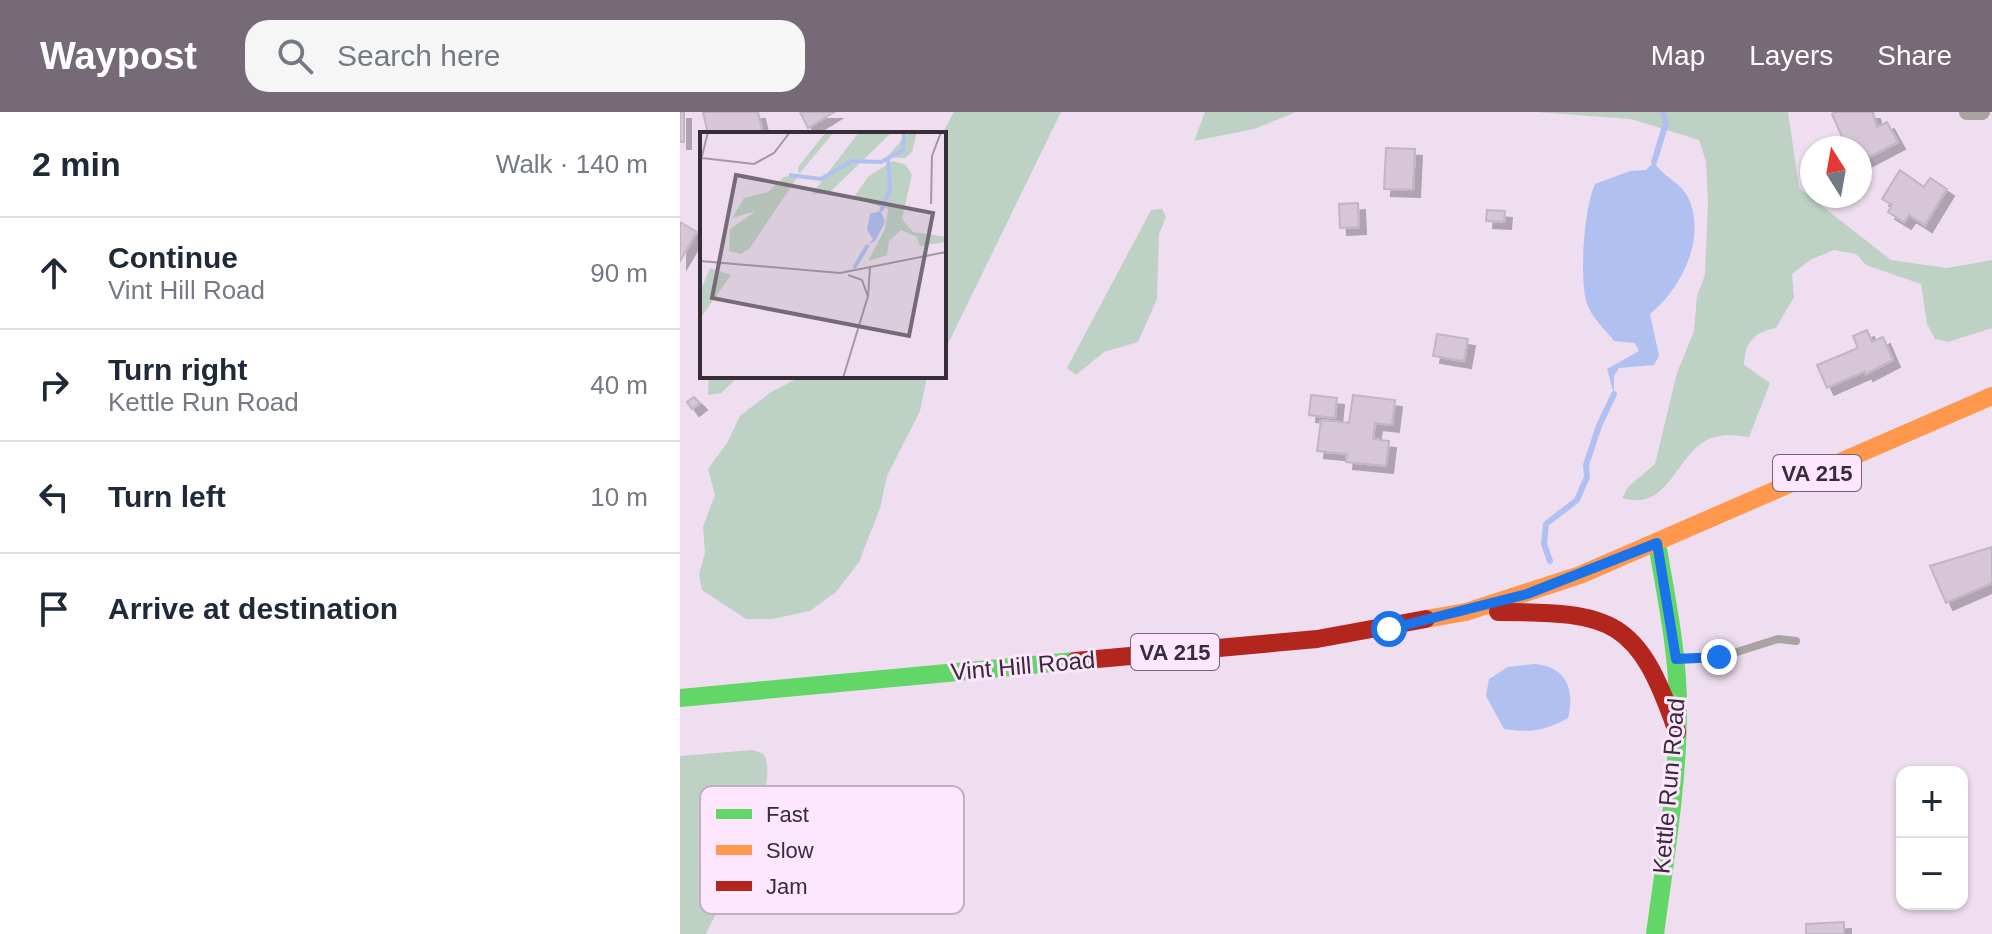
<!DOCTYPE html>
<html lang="en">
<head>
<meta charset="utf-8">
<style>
  :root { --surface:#fff; --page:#f6f6f7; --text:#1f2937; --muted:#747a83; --line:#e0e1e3; --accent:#776a77 }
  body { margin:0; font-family:Arial,sans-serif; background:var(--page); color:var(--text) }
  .controls { position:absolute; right:24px; bottom:24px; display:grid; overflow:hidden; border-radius:16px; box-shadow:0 2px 6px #0004 }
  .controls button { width:72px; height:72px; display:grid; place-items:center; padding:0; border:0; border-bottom:2px solid var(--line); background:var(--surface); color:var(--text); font:40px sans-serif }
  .compass { position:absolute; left:1120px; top:24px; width:72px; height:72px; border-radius:50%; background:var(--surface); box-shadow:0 2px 6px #0004; rotate:349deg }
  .stop { position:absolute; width:24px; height:24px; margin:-18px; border:6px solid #1a73e8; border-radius:50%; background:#fff }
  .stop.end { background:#1a73e8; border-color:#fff; box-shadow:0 2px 8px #0008 }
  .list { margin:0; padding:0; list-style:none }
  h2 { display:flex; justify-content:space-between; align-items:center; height:104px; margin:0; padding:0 32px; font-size:34px }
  h2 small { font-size:26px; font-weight:400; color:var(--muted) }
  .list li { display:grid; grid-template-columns:52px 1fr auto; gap:24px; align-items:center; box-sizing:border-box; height:112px; padding:0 32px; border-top:2px solid var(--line) }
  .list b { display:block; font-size:30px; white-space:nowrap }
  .list p { margin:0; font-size:26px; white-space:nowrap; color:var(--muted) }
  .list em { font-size:26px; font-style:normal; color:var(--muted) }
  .icon { flex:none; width:44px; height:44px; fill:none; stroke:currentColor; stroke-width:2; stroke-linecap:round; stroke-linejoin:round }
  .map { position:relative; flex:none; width:1312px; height:822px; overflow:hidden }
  header { display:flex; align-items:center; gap:48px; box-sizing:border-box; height:112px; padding:0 40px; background:var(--accent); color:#fff }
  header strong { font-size:38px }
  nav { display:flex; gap:44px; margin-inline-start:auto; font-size:28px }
  .search { width:560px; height:72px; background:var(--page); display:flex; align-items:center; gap:20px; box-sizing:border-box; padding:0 28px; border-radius:24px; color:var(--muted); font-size:30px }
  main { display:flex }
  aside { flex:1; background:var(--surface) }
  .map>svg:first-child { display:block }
</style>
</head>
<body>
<header>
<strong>Waypost</strong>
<div class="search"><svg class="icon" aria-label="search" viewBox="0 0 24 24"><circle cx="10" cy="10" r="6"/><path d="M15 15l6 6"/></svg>Search here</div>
<nav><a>Map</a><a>Layers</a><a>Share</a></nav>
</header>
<main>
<aside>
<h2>2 min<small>Walk · 140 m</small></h2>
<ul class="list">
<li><svg class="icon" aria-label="ahead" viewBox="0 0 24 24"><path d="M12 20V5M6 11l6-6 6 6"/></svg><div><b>Continue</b><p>Vint Hill Road</p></div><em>90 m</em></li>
<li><svg class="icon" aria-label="right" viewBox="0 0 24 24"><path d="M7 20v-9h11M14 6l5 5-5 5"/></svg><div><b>Turn right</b><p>Kettle Run Road</p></div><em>40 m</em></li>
<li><svg class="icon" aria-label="left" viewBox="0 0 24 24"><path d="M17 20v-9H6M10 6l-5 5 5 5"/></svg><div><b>Turn left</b></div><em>10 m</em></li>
<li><svg class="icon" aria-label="arrive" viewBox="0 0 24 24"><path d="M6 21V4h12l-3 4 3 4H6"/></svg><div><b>Arrive at destination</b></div></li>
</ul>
</aside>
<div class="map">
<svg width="1312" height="822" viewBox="0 0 1312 822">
  <defs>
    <filter id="shadow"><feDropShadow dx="7" dy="7" stdDeviation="0" flood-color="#0004"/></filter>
  </defs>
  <rect width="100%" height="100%" fill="#eedeef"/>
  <!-- green -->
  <path fill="#bed1c5" d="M 274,0 L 381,0 L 264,240 L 262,22 Z
    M 525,0 L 616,0 L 574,17 L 514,29 Z
    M 856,0 L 1108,0 L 1119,76 L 1211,148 L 1267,156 L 1312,148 L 1312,216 L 1268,230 L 1255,227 L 1247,212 L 1241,172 L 1186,153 L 1176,142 L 1154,138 L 1130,148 L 1112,162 L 1114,185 L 1096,216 C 1074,220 1065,230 1064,253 L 1090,271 L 1069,325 C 1055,323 1038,321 1025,329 C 994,348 987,400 942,386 L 948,375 L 975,352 L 997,261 L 1014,219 L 1017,184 L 1025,163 L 1028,89 L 1026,49 L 1019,28 L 951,7 Z
    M 482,97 L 486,105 L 479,122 L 477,187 L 458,230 L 424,240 L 396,263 L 387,256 L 471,98 Z
    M 29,264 L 59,264 L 41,281 L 28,283 Z
    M 122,264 L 247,264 L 240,299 L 207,364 L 200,396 L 179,450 L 156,480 L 130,499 L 92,507 L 66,507 L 22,478 L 19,462 L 25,441 L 23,415 L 35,383 L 28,357 L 47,331 L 60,304 L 91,280 Z
    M 73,638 L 84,642 C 102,676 43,787 26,822 L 0,822 L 0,644 Z"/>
  <!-- water -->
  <path fill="#b0c1f1" d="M 974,50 C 983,65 999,69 1008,85 C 1027,125 1002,176 970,202 L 979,244 L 974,253 L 939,256 L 934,264 L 934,282 L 927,257 L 959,239 L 955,231 L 934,229 C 926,218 912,206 907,192 C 899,168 904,95 915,72 L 950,59 L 966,58 Z
    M 855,552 C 887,555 895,578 888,606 C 865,619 850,621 824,617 L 806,584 L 809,567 L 828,555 Z"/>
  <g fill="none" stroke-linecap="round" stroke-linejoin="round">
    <!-- stream -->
    <path stroke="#b0c1f1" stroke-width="6" d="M 974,50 L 986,11 L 983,0
      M 870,449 L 864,432 L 866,412 L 897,388 L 907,365 L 906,353 L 919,314 L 934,282"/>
  </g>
  <!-- building -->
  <path fill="#d7c6d8" stroke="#c2b6c2" stroke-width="2" filter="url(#shadow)" d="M 0,0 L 4,0 L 4,30 L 0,30 Z
    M 23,0 L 78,0 L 83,22 L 28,22 Z
    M 120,0 L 154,0 L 128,16 Z
    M 1155,0 L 1193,0 L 1197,15 L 1207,10 L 1218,30 L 1180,50 L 1180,36 L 1167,36 L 1152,2 Z
    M 706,36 L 735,37 L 733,78 L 704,77 Z
    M 1220,58 L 1244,75 L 1250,66 L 1267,77 L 1245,113 L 1229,103 L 1224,110 L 1208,100 L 1212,93 L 1202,87 Z
    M 678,91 L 679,115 L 660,116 L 659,92 Z
    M 807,98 L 825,99 L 824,110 L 806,109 Z
    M 0,110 L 17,120 L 0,149 Z
    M 1187,218 L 1192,230 L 1203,225 L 1213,248 L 1186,262 L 1185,259 L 1147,276 L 1137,253 L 1178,236 L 1173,224 Z
    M 757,222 L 788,227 L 784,249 L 753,244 Z
    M 631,283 L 657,286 L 655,306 L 629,303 Z
    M 673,283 L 715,288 L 712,313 L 695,311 L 693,327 L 709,329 L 706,354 L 666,350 L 667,342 L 637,339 L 641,308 L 669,311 Z
    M 14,285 L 20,291 L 12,297 L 7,290 Z
    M 1312,435 L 1312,471 L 1266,491 L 1250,454 Z
    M 1164,810 L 1164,822 L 1126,822 L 1126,812 Z"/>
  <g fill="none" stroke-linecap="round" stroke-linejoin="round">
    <!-- lane -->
    <path stroke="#aaa3a3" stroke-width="8" d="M 996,547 L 1044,544 L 1098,527 L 1116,529"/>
    <!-- street -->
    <path stroke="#aaa3a3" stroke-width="16" d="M 1287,0 L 1302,0"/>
    <!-- fast -->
    <path stroke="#63d668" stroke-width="18" d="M 0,586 L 395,549
      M 975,822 C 985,747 998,672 998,596 C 998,540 986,485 977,431"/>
    <!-- slow -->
    <path stroke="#ff974d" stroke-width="18" d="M 746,507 L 786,500 L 900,463 L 1312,284"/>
    <!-- jam -->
    <path stroke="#b3261e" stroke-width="18" d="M 818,500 C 934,500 958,507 997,620
      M 395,549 L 637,527 L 746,507"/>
  </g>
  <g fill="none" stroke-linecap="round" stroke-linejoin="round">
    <!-- route -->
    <path stroke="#1a73e8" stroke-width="10" d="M 709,517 L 847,482 L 977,431 L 996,547 L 1039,545"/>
  </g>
  <g text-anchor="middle" stroke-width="6" stroke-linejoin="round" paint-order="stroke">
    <!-- shield labels -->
    <g fill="#fee7fe" stroke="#736473" stroke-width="2">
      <rect x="1093" y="343" width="88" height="36" rx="6"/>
      <rect x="451" y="522" width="88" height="36" rx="6"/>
    </g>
    <g font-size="22" font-weight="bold" fill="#372c37">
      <text x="1137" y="369">VA 215</text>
      <text x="495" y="548">VA 215</text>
    </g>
    <!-- street labels -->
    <g font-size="24" fill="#372c37" stroke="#fee7fe">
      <text transform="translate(343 554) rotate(-5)" y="8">Vint Hill Road</text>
      <text transform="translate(989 674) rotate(-85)" y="8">Kettle Run Road</text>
    </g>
  </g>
  <!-- overview -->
  <g transform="translate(20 20)">
    <rect width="246" height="246" fill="#eedeef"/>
    <path d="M 126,0 L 134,0 L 99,42 L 98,35 ZM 159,0 L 192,0 L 129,61 L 112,62 ZM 209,0 L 217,0 L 212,20 L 205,26 L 187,25 ZM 193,29 L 206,33 L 212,43 L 202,87 L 213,100 L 246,105 L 246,110 L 220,114 L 217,105 L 201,98 L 189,109 L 187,123 L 168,129 L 185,97 L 188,77 L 153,66 L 169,44 ZM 99,43 L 50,116 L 41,122 L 29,119 L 30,97 L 56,79 L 32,86 L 44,66 L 68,60 L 84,45 ZM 10,136 L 31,143 L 0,187 L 0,160 Z" fill="#bed1c5"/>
    <path d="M 181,79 L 185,90 L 176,108 L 168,113 L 173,107 L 167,98 L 170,82 Z" fill="#b0c1f1"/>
    <path fill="none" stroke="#b0c1f1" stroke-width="4" d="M 89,43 L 121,47 L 152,29 L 181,30 L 203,18 L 204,0M 181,79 L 190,57 L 188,27M 154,136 L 168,113"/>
    <path fill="none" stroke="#a597a5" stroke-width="2" d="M 2,26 L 54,32 L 74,21 L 90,0M 0,32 L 8,0M 231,72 L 232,24 L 241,0M 0,129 L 140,141 L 246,120M 148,143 L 162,148 L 168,165M 143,246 L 168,164 L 170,136"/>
    <path fill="#776a77" fill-opacity="0.15" stroke="#776a77" stroke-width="4" d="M 36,43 L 233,81 L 209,204 L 12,166 Z"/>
    <rect width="246" height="246" fill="none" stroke="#372c37" stroke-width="4"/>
  </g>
  <!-- legend -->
  <rect x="20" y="674" width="264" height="128" rx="12" fill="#fee7fe" stroke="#c2afc2" stroke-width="2"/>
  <rect x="36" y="697" width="36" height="10" fill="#63d668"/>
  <rect x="36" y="733" width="36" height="10" fill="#ff974d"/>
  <rect x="36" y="769" width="36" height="10" fill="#b3261e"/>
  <g font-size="22" fill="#372c37">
    <text x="86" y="710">Fast</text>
    <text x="86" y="746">Slow</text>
    <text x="86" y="782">Jam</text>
  </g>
</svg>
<div class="controls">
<button>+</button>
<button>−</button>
</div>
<svg class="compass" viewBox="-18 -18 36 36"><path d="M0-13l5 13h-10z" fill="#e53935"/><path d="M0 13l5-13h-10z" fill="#747a83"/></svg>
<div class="stop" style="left:709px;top:517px"></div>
<div class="stop end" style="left:1039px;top:545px"></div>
</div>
</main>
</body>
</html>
